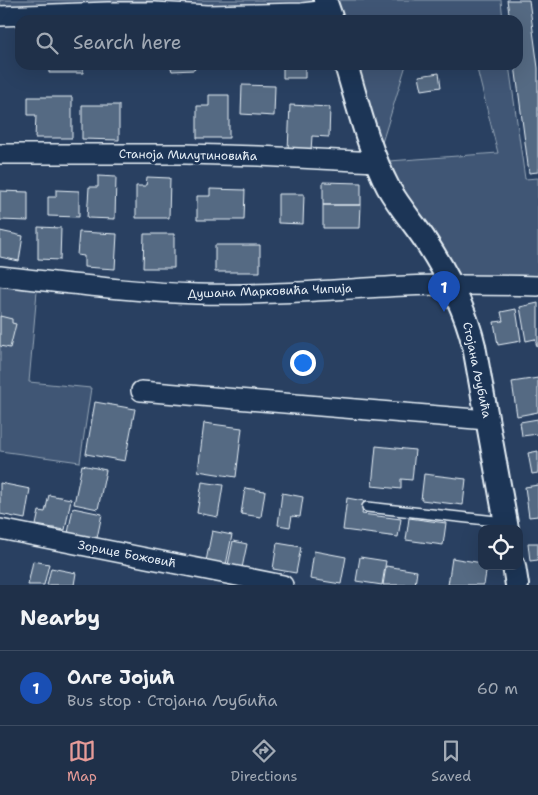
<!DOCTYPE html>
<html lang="en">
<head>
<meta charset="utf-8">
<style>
  :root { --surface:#1f3049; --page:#273850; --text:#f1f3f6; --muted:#a1a9b4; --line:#3c4b61; --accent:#e69b98 }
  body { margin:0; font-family:"Shantell Sans",sans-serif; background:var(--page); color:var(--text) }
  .controls { position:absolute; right:15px; bottom:15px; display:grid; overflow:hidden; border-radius:10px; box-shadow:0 5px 20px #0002 }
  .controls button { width:45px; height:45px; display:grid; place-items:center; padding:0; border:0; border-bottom:1px solid var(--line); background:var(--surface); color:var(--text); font:25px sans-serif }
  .you { position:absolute; left:302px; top:362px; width:18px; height:18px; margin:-12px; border:4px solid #fff; border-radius:50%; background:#1a73e8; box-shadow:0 0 0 8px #1a73e833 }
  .badge { display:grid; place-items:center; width:32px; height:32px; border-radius:50%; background:var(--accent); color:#fff; font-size:16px; font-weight:700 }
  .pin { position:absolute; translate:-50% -41px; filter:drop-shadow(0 1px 2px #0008) }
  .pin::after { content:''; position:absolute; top:26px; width:18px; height:15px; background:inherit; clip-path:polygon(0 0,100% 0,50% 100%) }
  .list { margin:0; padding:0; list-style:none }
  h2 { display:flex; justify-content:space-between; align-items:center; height:65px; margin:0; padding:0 20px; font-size:21px }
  h2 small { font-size:16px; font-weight:400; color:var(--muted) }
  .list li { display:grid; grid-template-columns:32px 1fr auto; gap:15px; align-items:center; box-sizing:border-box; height:75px; padding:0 20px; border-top:1px solid var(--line) }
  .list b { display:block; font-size:19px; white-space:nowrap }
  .list p { margin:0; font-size:16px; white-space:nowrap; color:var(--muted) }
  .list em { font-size:16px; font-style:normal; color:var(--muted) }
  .icon { flex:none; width:28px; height:28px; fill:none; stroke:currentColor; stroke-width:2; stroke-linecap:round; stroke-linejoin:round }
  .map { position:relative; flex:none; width:538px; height:585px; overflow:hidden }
  .search { position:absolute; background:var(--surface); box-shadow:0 5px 20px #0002; left:15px; right:15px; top:15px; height:55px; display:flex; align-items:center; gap:12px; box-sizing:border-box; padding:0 18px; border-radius:15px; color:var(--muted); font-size:19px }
  .sheet { height:140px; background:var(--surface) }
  nav { display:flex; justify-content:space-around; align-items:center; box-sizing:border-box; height:70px; border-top:1px solid var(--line); background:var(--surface); font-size:14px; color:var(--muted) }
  nav a { display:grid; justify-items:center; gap:2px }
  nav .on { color:var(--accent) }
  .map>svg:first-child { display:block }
</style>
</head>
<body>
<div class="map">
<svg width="538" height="585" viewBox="0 0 538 585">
  <rect width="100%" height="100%" fill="#294061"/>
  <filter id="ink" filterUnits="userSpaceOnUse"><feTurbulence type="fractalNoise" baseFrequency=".02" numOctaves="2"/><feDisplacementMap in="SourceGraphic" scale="10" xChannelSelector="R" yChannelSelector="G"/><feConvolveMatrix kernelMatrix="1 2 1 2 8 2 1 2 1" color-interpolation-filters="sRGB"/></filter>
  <g filter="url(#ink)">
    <!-- green -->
    <path fill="#415774" stroke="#94a4b6" d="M 0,0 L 501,0 L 503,20 L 331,20 L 0,16 Z
      M 346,65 L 406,65 L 376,162 L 498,153 L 476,65 L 509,65 L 525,179 L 538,178 L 538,286 L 450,285 L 400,207 L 376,162 Z
      M 0,279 L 38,280 L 29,382 L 91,388 L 80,462 L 0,451 Z"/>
    <!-- building -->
    <path fill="#556a83" stroke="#e8f1f8" d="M 507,0 L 529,0 L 538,68 L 538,172 L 529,173 L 515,65 L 518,65 L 518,20 L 510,20 Z
      M 49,65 L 83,65 L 83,73 L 49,73 Z
      M 170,65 L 198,65 L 194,70 L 172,71 Z
      M 283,65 L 305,65 L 305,78 L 283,78 Z
      M 439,73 L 441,87 L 422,90 L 419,76 Z
      M 242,85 L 275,86 L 274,116 L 241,114 Z
      M 209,95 L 229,95 L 229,138 L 197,138 L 197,106 L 209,106 Z
      M 28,97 L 72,97 L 72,138 L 35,138 L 36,115 L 28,115 Z
      M 82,105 L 119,105 L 119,140 L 82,139 Z
      M 290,105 L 330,107 L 329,137 L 312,136 L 311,151 L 288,150 Z
      M 98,176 L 116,177 L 115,219 L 87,218 L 89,187 L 98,187 Z
      M 147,177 L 170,178 L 169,218 L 136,218 L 136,186 L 146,186 Z
      M 323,182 L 361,183 L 361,205 L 323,205 Z
      M 210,189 L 245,190 L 244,220 L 197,220 L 197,196 L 210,196 Z
      M 56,190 L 79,191 L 79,217 L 48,216 L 48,197 L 56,197 Z
      M 0,191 L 28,192 L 28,221 L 0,220 Z
      M 278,194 L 304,194 L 303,224 L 278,223 Z
      M 323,205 L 361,205 L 360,228 L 323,228 Z
      M 38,227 L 61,228 L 60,260 L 38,259 Z
      M 0,231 L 23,236 L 19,261 L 0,257 Z
      M 79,232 L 117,234 L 115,269 L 84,267 L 84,256 L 77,255 Z
      M 144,234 L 174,234 L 174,268 L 143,268 Z
      M 215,245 L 260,245 L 260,272 L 215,272 Z
      M 538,303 L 538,347 L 537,347 L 535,339 L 526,341 L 520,307 Z
      M 516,309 L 521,341 L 498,345 L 494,322 L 503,321 L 501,312 Z
      M 0,316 L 12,319 L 12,323 L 16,324 L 10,348 L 0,346 Z
      M 538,378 L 538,412 L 517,416 L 512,382 Z
      M 95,402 L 135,409 L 125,461 L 86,454 Z
      M 538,419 L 538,434 L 522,436 L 520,422 Z
      M 204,423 L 242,428 L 236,477 L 198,471 Z
      M 376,446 L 415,450 L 412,480 L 401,479 L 401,489 L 372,486 Z
      M 538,451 L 538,473 L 532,474 L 528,453 Z
      M 82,465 L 106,470 L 98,509 L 74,504 Z
      M 424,474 L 466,479 L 463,505 L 421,500 Z
      M 202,482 L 223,485 L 218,517 L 197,513 Z
      M 0,483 L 30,489 L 25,519 L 0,514 Z
      M 538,485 L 538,516 L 529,517 L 525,487 Z
      M 245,488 L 265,491 L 261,517 L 241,514 Z
      M 282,493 L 303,497 L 300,517 L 292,516 L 290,527 L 278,525 Z
      M 49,495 L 71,499 L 65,530 L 36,525 L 39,511 L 45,512 Z
      M 347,498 L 364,501 L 362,514 L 401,519 L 398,537 L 343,530 Z
      M 73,508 L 102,514 L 97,538 L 68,533 Z
      M 409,518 L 446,523 L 443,545 L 406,540 Z
      M 212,531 L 232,535 L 226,565 L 206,561 Z
      M 233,541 L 247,544 L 242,568 L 228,565 Z
      M 277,543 L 301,547 L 296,573 L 273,569 Z
      M 528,543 L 538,543 L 538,560 L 530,561 Z
      M 314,551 L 346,557 L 341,584 L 310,579 Z
      M 360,557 L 386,561 L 382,585 L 356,581 Z
      M 452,558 L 482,563 L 482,566 L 487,566 L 484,585 L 448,585 Z
      M 33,561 L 49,564 L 44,585 L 28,585 Z
      M 386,566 L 417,571 L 415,585 L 383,585 Z
      M 51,568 L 76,573 L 74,585 L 47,585 Z"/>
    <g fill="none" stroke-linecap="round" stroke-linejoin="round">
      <defs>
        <path id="service" d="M 367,507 L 505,522"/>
        <path id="minor" d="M 0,16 L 108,12 L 154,12 L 208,15 L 302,13 L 329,10
          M 0,154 L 185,154 L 259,156 L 376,162
          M 0,276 C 66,283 131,292 197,294 C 266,296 336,289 405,286 C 449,284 494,285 538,286
          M 141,391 L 487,420
          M 0,529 L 283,585"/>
        <path id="tertiary" d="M 325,0 L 332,20
          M 346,65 C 358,105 369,151 388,187 C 398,205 411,220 423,237 C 445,270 465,307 474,346 L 507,529
          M 514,566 L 517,585"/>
      </defs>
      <!-- service casing -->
      <use href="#service" stroke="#e8f1f8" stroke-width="12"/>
      <!-- minor casing -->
      <use href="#minor" stroke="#e8f1f8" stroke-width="22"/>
      <!-- tertiary casing -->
      <use href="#tertiary" stroke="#e8f1f8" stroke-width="26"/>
      <!-- service -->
      <use href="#service" stroke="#1d3557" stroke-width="9"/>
      <!-- minor -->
      <use href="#minor" stroke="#1d3557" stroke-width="19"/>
      <!-- tertiary -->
      <use href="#tertiary" stroke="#1d3557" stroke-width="22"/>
    </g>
  </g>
  <g text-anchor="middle" stroke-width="5" stroke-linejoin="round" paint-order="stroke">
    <!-- street labels -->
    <g font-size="12" fill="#e8f1f8" stroke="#1d3557">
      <text transform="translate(188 155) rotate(1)" y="4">Станоја Милутиновића</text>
      <text transform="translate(270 291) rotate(-2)" y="4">Душана Марковића Чипија</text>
      <text transform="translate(477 370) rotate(78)" y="4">Стојана Љубића</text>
      <text transform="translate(127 554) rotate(11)" y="4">Зорице Божовић</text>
    </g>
  </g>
</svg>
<div class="controls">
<button><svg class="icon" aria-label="locate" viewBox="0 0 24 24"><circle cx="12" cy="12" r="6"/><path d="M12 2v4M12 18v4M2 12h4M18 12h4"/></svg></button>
</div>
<div class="you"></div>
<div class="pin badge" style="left:444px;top:312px;background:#1a4fb4">1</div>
<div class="search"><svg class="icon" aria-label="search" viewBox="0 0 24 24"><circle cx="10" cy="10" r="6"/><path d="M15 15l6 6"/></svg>Search here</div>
</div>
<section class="sheet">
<h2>Nearby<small></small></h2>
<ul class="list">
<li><span class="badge" style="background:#1a4fb4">1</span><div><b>Олге Јојић</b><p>Bus stop · Стојана Љубића</p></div><em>60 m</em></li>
</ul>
</section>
<nav>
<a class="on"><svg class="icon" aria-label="map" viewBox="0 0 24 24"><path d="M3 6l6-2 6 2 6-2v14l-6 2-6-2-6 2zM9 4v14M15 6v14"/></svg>Map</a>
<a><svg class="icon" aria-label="directions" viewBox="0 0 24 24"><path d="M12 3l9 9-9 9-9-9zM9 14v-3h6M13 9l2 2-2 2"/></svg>Directions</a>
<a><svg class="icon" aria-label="saved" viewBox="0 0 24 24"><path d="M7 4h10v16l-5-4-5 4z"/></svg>Saved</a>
</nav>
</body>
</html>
